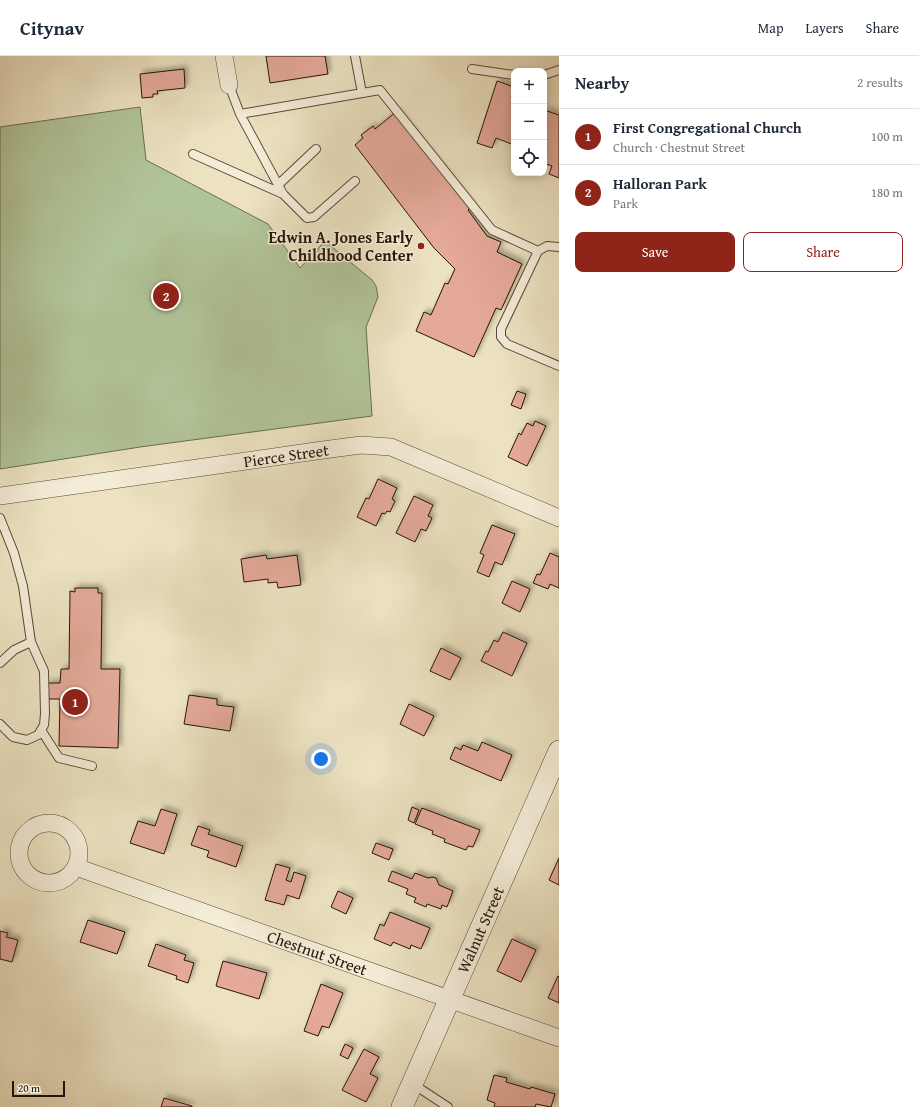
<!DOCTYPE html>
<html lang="en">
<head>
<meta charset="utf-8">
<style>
  :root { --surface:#fff; --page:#f6f6f7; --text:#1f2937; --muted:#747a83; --line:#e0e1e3; --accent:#8f2418 }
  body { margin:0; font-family:"Gentium Book Plus",serif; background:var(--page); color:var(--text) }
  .controls { position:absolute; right:12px; top:12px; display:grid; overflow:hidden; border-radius:8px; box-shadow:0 2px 10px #0003 }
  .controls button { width:36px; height:36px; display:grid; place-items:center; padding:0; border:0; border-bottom:1px solid var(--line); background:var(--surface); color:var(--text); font:20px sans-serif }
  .scale { position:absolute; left:12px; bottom:10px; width:53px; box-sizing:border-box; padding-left:4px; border:2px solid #25150b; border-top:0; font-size:11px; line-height:14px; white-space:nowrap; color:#25150b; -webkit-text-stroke:3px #f3ecd7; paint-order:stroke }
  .you { position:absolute; left:321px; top:703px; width:14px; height:14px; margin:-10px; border:3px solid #fff; border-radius:50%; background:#1a73e8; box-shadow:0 0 0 6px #1a73e833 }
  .badge { display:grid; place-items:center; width:26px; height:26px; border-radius:50%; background:var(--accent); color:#fff; font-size:13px; font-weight:700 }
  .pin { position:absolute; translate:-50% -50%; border:2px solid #fff; box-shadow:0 1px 4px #0006 }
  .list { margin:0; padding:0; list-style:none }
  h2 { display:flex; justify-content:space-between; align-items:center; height:52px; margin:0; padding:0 16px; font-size:17px }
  h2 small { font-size:13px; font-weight:400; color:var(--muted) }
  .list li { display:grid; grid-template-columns:26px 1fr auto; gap:12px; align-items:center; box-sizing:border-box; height:56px; padding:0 16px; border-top:1px solid var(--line) }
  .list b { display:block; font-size:15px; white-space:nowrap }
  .list p { margin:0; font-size:13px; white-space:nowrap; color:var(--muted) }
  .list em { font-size:13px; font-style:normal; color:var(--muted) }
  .actions { display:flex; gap:8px; padding:12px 16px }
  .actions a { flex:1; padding:9px 0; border:1px solid var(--accent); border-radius:8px; text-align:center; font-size:14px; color:var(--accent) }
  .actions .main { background:var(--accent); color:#fff }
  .icon { flex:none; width:22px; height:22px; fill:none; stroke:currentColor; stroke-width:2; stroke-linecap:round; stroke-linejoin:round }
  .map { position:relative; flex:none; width:559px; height:1051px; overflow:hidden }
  header { display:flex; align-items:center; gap:24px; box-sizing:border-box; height:56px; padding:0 20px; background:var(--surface); border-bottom:1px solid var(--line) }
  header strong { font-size:19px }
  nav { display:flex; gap:22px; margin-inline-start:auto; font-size:14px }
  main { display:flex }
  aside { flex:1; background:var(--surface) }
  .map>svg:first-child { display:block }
</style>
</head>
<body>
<header>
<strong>Citynav</strong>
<nav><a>Map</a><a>Layers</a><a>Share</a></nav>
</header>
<main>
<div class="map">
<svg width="559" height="1051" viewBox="0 0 559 1051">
  <defs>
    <filter id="shadow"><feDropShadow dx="3.5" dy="-3.5" stdDeviation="2" flood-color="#0004"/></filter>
  </defs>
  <rect width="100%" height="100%" fill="#ece2c1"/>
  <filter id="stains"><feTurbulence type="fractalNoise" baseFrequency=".005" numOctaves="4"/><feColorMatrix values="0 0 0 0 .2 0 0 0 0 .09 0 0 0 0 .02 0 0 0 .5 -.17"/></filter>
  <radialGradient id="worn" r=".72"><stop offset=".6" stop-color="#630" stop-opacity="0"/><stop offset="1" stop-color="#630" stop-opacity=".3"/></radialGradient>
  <!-- green -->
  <path fill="#b1c498" stroke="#6b6c52" d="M 140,51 L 146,104 L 268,168 L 300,212 L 325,185 L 372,224 L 376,230 L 378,241 L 366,271 L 372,360 L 140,391 L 0,413 L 0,71 Z"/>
  <!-- building -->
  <path fill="#e4a999" stroke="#25150b" filter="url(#shadow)" d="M 266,0 L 325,0 L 328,18 L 270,27 Z
    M 184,13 L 185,32 L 157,35 L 158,38 L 153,38 L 153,41 L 142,42 L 140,18 Z
    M 497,25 L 514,31 L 511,42 L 514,43 L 514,89 L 496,82 L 492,92 L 477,87 Z
    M 544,54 L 559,59 L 559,122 L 549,118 L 552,110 L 544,107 Z
    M 396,56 L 471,151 L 468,154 L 487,180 L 501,186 L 497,196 L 522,208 L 501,254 L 496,252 L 474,301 L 416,275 L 424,256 L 431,259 L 445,227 L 448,228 L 455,213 L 434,192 L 355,89 L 363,82 L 361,79 L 373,70 L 375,73 Z
    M 517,335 L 526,338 L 521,353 L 511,349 Z
    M 535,365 L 546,370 L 527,410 L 508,401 L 519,377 L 521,379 L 527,367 L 533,370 Z
    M 378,423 L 397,432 L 392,443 L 395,445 L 390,456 L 387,455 L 385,458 L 382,457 L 376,470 L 357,461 L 366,442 L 369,443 Z
    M 414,440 L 433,449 L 428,460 L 432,462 L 426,475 L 421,473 L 415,486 L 396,477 Z
    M 492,469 L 515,478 L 502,509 L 495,506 L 489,521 L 477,516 L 484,499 L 480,497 Z
    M 550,497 L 559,501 L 559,532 L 550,528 L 548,533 L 533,527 L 537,518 L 540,519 Z
    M 266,499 L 267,503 L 297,499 L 301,529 L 278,532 L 277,526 L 268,527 L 268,523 L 244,526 L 241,503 Z
    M 512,525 L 530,533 L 520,556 L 502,547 Z
    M 75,532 L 98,532 L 98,537 L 102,537 L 101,613 L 120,613 L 118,692 L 59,690 L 60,643 L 47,643 L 47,627 L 60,627 L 61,613 L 69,613 L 70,535 L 75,536 Z
    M 503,576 L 527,587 L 512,620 L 481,605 L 486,595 L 488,596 L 494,584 L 498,586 Z
    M 441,592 L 461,602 L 450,624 L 430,615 Z
    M 189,639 L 217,643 L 217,649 L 234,651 L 230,675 L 184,668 Z
    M 409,648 L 434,660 L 424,680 L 400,668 Z
    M 482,686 L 512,699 L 501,725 L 450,703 L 455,691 L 461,694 L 463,689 L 478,695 Z
    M 412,751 L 419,754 L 414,767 L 408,764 Z
    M 422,752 L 480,774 L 473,791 L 468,790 L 466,794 L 444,786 L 445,783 L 432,778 L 433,775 L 415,768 Z
    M 161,753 L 177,758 L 164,798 L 130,787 L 138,765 L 155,770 Z
    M 198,770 L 210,774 L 208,778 L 243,790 L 236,811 L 207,801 L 209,795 L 191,789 Z
    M 376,787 L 393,793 L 389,804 L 372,797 Z
    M 559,802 L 559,829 L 549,824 Z
    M 276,808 L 290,812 L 286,824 L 291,826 L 294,816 L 306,820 L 299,843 L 287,839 L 284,849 L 265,844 Z
    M 392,815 L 412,823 L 415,817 L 428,822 L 432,821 L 436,822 L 439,829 L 453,835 L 447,851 L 442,849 L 441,853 L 427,848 L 426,851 L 414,846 L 416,842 L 406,838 L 408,833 L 388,825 Z
    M 338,835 L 353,842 L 346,858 L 331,851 Z
    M 390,856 L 430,872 L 421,893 L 411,889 L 410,893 L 393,886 L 391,890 L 374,883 L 380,868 L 384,870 Z
    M 88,864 L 125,876 L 117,898 L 80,886 Z
    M 0,875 L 8,877 L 6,881 L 18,884 L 12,906 L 0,903 Z
    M 512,883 L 536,894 L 521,926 L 497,915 Z
    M 156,888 L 186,899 L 184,904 L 194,907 L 188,927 L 176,923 L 177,920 L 148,910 Z
    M 223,905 L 267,917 L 259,943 L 216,930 Z
    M 558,920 L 559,921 L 559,947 L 548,942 Z
    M 321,928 L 343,937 L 329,972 L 322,970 L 318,980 L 304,975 Z
    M 345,988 L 353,992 L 348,1003 L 340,999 Z
    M 364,993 L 379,1001 L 370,1018 L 378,1022 L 366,1046 L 342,1034 Z
    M 494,1019 L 507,1022 L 506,1026 L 530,1033 L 531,1031 L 555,1038 L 551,1051 L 536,1048 L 535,1051 L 494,1051 L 495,1047 L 487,1044 Z
    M 164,1042 L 192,1050 L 192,1051 L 161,1051 Z"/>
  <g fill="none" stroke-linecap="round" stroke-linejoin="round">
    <defs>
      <path id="service" d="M 355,0 L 362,37
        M 472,13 L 514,19
        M 544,19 L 559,14
        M 229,29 L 240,58
        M 193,98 L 283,138
        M 355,125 L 314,161 L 307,162 L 283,138 L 240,58 L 380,34 L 492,174 L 538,195
        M 279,128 L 316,93
        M 559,191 L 547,190 L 538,195 L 501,273 L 501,281 L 507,288 L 559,310
        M 0,462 L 14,497 L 23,530 L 31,586 L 44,615 L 45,658 L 44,669 L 38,679 L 27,684 L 13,681 L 0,668
        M 0,607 L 14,594 L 31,586
        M 41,674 L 59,702 L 92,710
        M 413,1028 L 448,1051"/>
      <g id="minor">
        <path d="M 224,0 L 229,29"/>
        <path id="s1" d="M 0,440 L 323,394 L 361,389 L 391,391 L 559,462"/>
        <circle cx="49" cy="797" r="30"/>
        <path id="s2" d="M 76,811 L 559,982"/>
      </g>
      <g id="tertiary">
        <path id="s3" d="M 402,1051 L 559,695"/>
      </g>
    </defs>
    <!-- service casing -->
    <use href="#service" stroke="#574838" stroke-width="10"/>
    <!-- minor casing -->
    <use href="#minor" stroke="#574838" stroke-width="18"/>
    <!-- tertiary casing -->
    <use href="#tertiary" stroke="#574838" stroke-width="22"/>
    <!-- service -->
    <use href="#service" stroke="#f3ecd7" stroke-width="8"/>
    <!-- minor -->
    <use href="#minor" stroke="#f3ecd7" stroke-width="17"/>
    <!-- tertiary -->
    <use href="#tertiary" stroke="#f3ecd7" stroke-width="21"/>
  </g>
  <!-- markers -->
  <circle fill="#8f2418" stroke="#f3ecd7" stroke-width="1.5" cx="421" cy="190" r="4"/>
  <g text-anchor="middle" stroke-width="3" stroke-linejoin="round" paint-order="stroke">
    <!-- poi labels -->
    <g font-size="16" font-weight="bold" fill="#25150b" stroke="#f3ecd7" text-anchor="end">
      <text x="413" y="187">Edwin A. Jones Early<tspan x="413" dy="18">Childhood Center</tspan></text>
    </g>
    <!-- street labels -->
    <g font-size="16" fill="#25150b" stroke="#f3ecd7">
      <text dy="6" stroke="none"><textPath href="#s1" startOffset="289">Pierce Street</textPath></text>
      <text dy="6" stroke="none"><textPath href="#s3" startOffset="194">Walnut Street</textPath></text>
      <text dy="6" stroke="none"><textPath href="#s2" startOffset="256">Chestnut Street</textPath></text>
    </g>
  </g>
  <rect width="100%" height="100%" filter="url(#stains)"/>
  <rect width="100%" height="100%" fill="url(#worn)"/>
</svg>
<div class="controls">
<button>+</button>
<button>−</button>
<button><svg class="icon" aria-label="locate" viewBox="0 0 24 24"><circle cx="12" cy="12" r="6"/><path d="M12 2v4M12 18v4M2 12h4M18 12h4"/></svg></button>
</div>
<div class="scale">20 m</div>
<div class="you"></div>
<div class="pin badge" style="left:75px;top:646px">1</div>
<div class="pin badge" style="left:166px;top:240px">2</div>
</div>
<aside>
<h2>Nearby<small>2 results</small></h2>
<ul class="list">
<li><span class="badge">1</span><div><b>First Congregational Church</b><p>Church · Chestnut Street</p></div><em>100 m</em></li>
<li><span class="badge">2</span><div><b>Halloran Park</b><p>Park</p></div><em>180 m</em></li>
</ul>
<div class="actions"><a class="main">Save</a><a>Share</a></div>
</aside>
</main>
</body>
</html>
